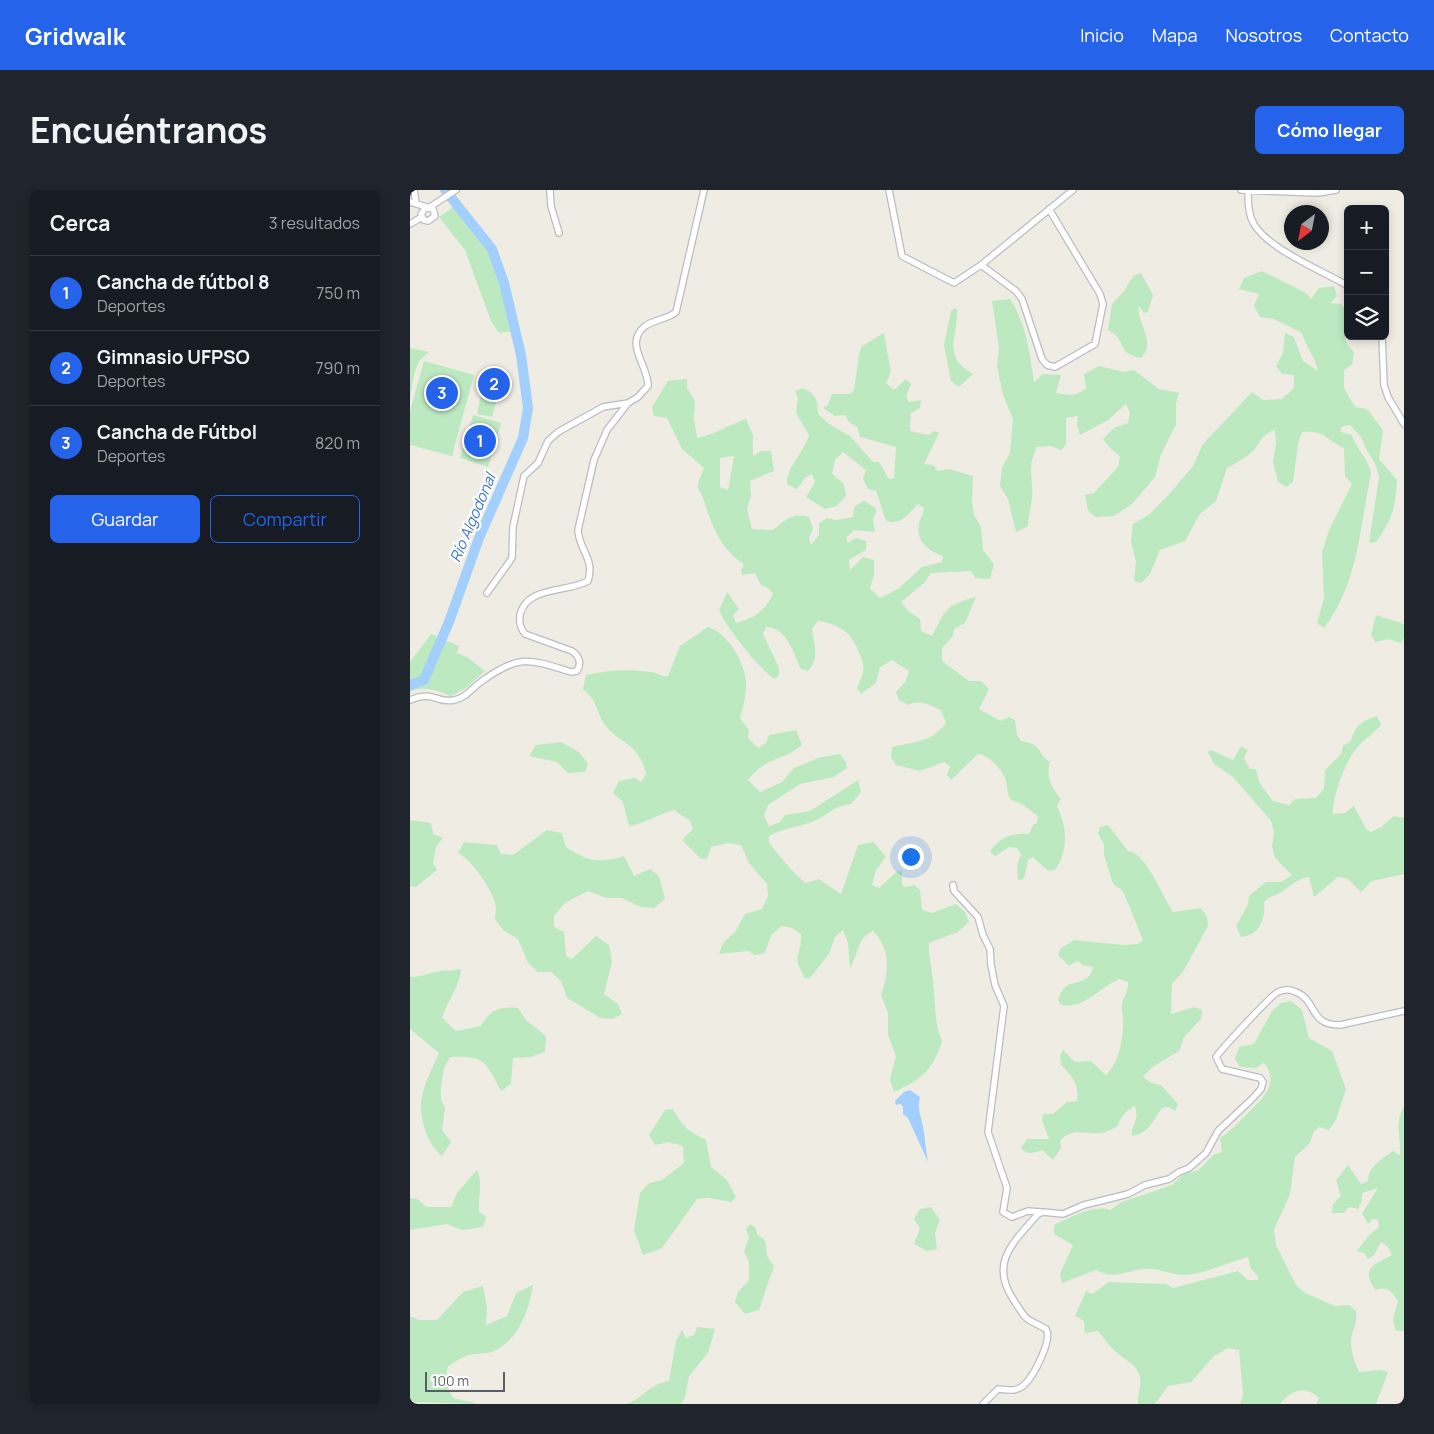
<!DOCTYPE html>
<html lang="es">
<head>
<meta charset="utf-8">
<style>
  :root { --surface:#171b24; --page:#20242c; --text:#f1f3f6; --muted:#9ea1a6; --line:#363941; --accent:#2563eb }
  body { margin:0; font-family:Manrope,sans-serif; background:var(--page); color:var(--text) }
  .controls { position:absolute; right:15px; top:15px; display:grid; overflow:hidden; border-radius:8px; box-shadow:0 2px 8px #0003 }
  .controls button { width:45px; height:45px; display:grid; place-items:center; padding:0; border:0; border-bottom:1px solid var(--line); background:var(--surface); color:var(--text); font:25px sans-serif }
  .compass { position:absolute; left:874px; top:15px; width:45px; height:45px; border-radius:50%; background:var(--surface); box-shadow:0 2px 8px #0003; rotate:212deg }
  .scale { position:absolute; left:15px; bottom:12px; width:80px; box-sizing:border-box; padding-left:5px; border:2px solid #5b5e65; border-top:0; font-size:14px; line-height:18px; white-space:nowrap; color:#5b5e65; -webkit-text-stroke:4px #fff; paint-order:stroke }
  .you { position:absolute; left:500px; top:666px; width:18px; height:18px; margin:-12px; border:4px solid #fff; border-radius:50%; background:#1a73e8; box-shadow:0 0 0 8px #1a73e833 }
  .badge { display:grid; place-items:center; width:32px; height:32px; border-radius:50%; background:var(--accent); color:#fff; font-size:16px; font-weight:700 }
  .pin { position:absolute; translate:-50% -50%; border:2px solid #fff; box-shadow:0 1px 5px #0006 }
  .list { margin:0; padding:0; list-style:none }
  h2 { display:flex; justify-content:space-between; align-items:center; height:65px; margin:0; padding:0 20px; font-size:21px }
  h2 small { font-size:16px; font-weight:400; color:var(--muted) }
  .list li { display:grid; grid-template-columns:32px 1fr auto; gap:15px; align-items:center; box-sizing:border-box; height:75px; padding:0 20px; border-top:1px solid var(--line) }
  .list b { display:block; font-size:19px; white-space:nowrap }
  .list p { margin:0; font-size:16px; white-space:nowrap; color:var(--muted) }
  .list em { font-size:16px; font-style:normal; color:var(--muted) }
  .actions { display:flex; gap:10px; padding:15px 20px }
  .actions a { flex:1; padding:11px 0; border:1px solid var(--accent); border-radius:8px; text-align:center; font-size:18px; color:var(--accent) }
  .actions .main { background:var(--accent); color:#fff }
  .icon { flex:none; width:28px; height:28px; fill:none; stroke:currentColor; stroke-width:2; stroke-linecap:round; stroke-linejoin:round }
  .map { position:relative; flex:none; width:994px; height:1214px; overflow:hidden; border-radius:8px }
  header { display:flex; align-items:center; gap:30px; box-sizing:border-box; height:70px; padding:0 25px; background:var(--accent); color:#fff }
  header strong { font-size:24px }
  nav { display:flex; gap:28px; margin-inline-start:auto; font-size:18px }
  .intro { display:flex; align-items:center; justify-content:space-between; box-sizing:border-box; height:120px; padding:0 30px }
  h1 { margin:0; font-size:35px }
  .button { padding:12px 22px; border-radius:8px; background:var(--accent); color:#fff; font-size:18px; font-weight:700 }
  main { display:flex; gap:30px; padding:0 30px }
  aside { flex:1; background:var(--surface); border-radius:8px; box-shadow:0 2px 8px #0003 }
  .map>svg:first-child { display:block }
</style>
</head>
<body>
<header>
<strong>Gridwalk</strong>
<nav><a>Inicio</a><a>Mapa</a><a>Nosotros</a><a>Contacto</a></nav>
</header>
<div class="intro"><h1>Encuéntranos</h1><a class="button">Cómo llegar</a></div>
<main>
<aside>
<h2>Cerca<small>3 resultados</small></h2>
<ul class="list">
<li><span class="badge">1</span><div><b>Cancha de fútbol 8</b><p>Deportes</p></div><em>750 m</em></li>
<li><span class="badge">2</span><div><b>Gimnasio UFPSO</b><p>Deportes</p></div><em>790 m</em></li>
<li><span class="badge">3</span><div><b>Cancha de Fútbol</b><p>Deportes</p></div><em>820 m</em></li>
</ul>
<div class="actions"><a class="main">Guardar</a><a>Compartir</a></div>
</aside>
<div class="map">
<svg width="994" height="1214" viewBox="0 0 994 1214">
  <rect width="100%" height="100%" fill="#efede3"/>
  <!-- green -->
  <path fill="#bde9c1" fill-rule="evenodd" d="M 45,16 L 81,59 L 93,94 L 104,141 L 89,143 L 81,131 L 55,60 L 29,27 Z
    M 852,81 L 896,103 L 901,109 L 909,98 L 924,96 L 927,106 L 920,113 L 931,114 L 938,122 L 938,136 L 934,143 L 937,154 L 944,162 L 942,175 L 934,180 L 934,198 L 945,217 L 957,219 L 973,240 L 969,269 L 987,290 C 985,319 983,328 966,352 L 959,353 L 969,287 L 965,273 L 957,261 L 951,247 L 940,235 L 931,237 L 931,242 L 942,245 C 947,261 958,268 961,283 C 950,337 948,394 914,438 L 907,433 L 914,408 L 912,362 L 920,338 L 942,294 L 935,286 L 934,258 C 915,250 917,240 892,242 L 888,254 L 883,292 L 876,297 L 868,292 L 863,272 L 866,253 L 865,240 C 849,246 852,252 842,262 C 834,269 826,273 817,278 L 806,311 L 790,324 L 775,351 L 750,360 L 740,384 L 731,393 L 724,391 L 726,371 L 721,352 L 723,334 L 740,324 L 762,301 L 783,276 L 793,254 L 842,202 L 853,210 L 872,209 L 884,198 L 884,185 L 872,184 L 866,176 L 873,163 L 875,143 L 884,147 L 893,171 L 908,181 C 905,166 896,158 892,143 L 864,129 L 850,127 L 844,116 L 849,104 L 829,99 L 834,88 Z
    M 731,83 L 743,105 L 738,122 L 734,123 L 729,116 C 725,132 748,151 731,168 C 705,163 718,150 698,140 L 702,114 L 715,100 L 723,86 Z
    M 600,109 C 616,133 620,164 624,192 L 633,184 L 651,185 L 646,203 C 658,205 666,207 676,198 L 674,184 L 689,176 L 714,182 L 724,180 L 749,199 L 769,203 L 766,213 L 766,235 L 751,264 L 745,287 L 722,314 L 704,326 L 686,327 L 678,321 L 675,305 L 684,303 L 708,277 L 710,266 L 700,258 L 693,249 L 704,238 L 718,233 L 720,223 L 716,214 L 698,230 L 670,245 L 667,235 L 668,226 L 656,228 L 656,255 L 651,260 L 641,256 L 627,257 C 616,280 624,287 622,308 C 621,318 618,326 618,336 L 606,342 L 598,309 L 590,296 L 592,278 L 600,263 L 603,229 L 593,205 L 587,176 L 589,158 L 582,111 Z
    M 545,118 L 547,119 C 548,150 531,165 563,184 L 549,197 L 541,191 L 534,155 L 541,121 Z
    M 474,143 L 481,182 L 476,193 L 484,200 L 496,189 L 501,194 L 496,206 L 499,212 L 511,210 L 510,218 L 501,223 L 500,241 L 518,245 L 524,241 L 529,243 L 514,274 L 523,275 L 528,281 L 539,279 L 563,286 L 562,312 L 564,325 L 571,337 L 573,360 L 584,374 L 580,389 L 565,388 L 561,381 L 521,383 L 514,393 L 491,412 L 498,421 L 510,429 L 511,441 L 522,446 C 537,418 534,416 566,407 L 555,433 L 544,439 L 543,446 L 532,458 L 532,471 L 559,491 L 571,491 L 579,499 L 569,519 L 591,531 L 599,527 L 605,530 L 607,545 L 611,551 C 634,555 626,562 640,572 C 636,589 641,596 651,609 L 647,616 C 657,637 659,660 645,680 L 638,681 L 623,667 L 618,670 L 614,689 L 608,690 L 607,676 L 611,664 L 607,658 L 599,657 L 585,666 L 580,662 C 587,648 603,642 619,644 L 623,635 L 627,633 L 628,626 C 618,620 613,613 601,610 C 596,602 598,599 596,591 C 593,580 579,565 568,564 L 541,590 L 537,585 L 540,576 L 534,572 L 510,581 L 486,575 L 481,567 L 482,557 C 503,552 523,552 536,533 L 531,520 C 519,515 511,509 498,515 L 489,510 L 486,502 L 496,491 L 499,481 L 482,470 L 470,477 L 466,493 L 451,504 L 447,498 C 456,478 455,476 447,458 C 439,440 427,434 408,431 L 402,439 C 404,453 410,470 398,481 L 391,479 C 383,463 378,438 356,437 L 353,444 L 369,478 L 369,485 L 365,489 C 350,480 315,436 309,420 L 317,402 L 329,419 L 323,425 L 326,433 C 343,429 356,420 363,404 L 358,398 L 351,395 L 345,383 L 332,385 L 331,380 L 334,374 C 310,359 301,334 293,308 C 292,304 288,300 288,297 C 288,291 292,283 294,278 L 272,259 L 257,228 L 244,226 L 242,217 L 258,191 L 277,189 L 277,198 L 285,211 L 284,229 L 287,248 C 307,244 318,235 336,229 L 343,245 L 343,266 L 351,261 L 361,261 L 364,281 L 340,291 L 341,306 L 337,319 L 342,339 L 363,340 C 374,330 384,322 399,327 L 403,338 L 399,348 L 401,355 L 409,345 L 409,333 L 417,328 L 426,330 L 443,327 L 444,317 L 454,311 L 467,319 L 463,329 L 465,342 L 444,340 L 437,347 L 437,353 L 446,348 L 456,351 L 456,360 L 439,370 L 440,380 L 453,367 L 464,370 L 464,385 L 460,399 L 470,408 L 488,399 L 512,377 L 532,372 L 533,366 C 517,360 506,352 509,333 C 510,327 514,324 514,318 L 508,314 C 497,325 492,335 476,331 L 466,301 L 458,299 L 453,289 L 456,280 L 433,262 L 425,270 L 422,284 L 434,294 L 436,306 L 427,316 L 415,319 L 396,307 L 405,292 L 402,284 L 395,288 L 387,299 L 377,294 C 376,277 394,263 399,245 L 386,223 L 388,208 L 385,201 L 393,198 C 406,205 408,209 408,224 L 419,234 L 440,246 L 463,272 L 469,272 L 479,289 L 484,288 L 486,257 L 450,247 L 447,237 L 439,232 L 435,225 L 425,226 L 413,218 L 418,215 L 422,204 L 440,204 L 444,200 L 449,164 L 452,156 ZM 324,266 L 318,300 L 310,297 L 310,268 Z
    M 0,158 L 19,162 L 9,171 L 4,185 L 0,209 Z
    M 14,171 L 64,185 L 42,266 L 0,255 L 0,221 Z
    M 72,200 L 88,204 L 82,227 L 67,224 Z
    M 63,225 L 91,233 L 78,277 L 50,268 Z
    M 966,425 L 994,434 L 994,447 L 991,453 L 978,449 L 965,452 L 961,445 Z
    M 298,437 C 318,443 335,472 336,493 C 336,505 334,516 330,528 L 339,540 L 338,548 L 348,558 L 356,553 L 359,545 L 386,540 L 392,555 C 374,571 356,566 338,590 L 350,602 L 372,592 L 384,578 L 408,568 L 430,564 L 436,572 L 437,578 L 424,587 L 390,594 L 358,615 L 354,626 L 359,636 L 370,632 L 375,625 L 400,621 L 448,590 L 451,602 L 441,614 C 424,616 422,622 408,629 C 393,637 375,637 359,646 L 359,653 C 370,666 383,684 396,693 L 409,689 L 431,704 L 448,655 L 464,652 L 476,667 L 466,680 L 462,695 L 469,698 L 485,683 L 492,680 L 492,695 L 494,697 L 505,695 L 510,700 L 512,720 L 522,723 L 546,714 L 555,722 L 559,732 L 548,742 L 519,753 C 518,764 521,773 522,784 C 526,806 523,831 532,851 C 523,880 511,890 484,902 L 480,889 L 486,866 L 478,845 L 478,823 L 471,805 C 479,783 481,759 463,741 C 445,750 450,763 440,778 L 438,753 L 433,740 L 425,747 L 419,764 L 400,788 L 395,788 C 380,762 392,768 391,744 L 382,738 L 372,736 L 361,745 L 355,763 L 345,765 L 339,761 L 309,764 L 313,753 L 325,742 L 335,724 L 352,719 L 358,706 L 357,694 L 339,673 L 331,655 L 318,653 L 301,657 L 297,669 L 291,669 L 272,650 L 283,639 L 280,631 L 264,620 C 248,624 235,634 219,636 L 213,612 L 203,603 L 209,591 L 225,588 L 231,592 L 236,584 C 228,550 209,556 193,532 C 186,520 186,508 173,500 L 176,485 C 199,480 217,479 240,482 C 247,482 250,487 258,486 L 270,456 Z
    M 21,444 L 49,456 L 47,463 L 57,467 L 75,481 L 56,498 L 41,506 C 28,501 14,495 0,502 L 0,472 Z
    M 967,526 L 971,535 C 964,543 953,550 946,559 C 935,572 922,607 923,624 L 935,623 L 944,616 L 956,639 L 961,642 L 971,637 L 984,626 L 994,628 L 994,684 L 962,691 L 951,702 L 938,689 L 928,687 L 904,707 L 899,687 C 888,689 883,694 874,700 C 867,706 861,705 854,712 C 856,729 849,746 831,747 L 826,736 L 838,714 L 839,706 L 856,692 L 871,692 L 882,685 L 865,668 L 862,656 L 864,642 L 861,631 L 823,587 L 804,574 L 798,562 L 801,560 L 823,570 L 831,556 L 838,560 L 834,568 L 840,579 L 846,579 L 849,592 L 863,611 L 879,615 L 885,609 L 906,608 L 914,599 L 915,580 L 931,564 L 933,556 L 941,551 C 945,535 952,531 967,526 Z
    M 151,552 L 169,562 L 178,574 L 175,582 L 158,583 L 147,572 L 119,566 L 126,555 Z
    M 0,630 L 21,633 L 23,644 L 33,648 L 26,657 L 23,673 L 27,680 L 6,697 L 0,696 Z
    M 698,635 L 718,661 C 737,663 752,707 763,722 L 791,718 L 797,727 L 798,736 L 773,782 L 762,794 L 761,824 L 784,817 L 792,820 L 791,829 L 774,847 L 769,861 L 741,878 L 733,887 L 742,893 L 751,895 L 768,914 L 765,921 L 759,917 L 752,918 C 742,932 739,943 722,946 C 721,933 730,933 725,916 C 715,921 711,927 707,937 C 703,938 699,941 696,942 C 679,947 663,935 650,951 L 651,958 L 643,970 L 632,960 C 623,963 618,966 611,958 L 617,949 L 639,949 L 632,930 L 633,924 L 643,924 L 657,912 L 667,911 C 669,894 663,887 651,875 L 650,866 L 653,860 L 665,872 L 681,871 L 696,885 C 710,870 713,850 713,830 C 713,825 711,819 712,814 C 714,806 718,802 718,792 L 709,789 C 691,797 670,822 650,814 L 648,809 C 650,804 654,797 658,795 C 669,791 681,791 683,777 L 673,775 L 667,771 L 659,776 L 648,765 L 650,759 L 664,750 L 713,755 L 728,754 L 733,750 L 713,701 L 703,694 L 694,665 L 694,654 L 688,644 L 690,637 Z
    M 137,640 L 152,643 L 156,657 C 177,671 189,674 214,666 L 224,686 L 240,679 L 249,686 L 255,709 L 244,718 L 231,717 L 212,708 L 196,708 L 178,701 L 155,713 L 144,726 L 144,737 L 154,742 L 156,766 L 162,769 L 186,746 L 199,755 L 202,772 L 194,804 L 208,814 L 212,824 L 202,829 L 190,828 L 174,818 L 157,808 L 151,791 L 141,782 L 128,782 L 118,773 L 108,749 L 93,740 L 85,729 C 85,725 87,718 85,713 C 81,698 62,670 48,663 L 54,652 L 87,655 L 91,664 L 103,665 Z
    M 51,779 C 50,797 37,811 32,828 L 46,841 L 71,836 C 80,820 89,816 108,818 L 116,830 L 136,846 L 135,862 L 121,867 L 103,868 L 101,894 L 91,901 C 76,872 75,865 40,867 L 34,878 L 31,896 L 31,910 L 35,918 L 32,940 L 41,952 L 32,966 C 17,954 8,926 12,906 C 15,891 23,877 29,863 L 0,839 L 0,787 C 11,787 19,783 30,781 C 37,780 43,781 51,779 Z
    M 881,811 L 892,820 L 899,848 L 922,861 L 936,899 L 926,930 L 919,940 L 910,937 L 904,941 L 900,953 L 885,967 L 880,1004 L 864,1040 L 866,1055 L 886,1095 L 895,1103 L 925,1116 L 939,1115 L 946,1121 C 948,1137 941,1140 941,1151 C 941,1162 945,1173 949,1182 L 971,1180 L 978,1182 L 966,1214 L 906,1214 L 909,1208 C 896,1195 880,1200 870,1214 L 830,1214 L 833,1204 L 829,1160 L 818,1158 L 804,1166 L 781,1192 L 758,1196 L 745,1214 L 728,1214 C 727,1205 732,1195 730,1187 C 727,1174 715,1170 706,1162 C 699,1156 694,1148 688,1141 L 675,1143 L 674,1131 L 665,1126 L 676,1101 L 682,1104 L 699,1092 L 756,1094 L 763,1098 L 828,1081 L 838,1090 L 848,1090 L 848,1086 L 841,1079 L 838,1067 C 819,1072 802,1081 783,1084 C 765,1088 748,1077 734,1079 C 716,1081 703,1090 686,1080 L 652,1093 L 650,1084 L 663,1055 L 644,1044 L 644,1035 C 660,1028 682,1014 700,1020 L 712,1012 L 762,995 L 774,984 L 789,980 L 803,965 L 812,962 L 810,948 C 821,941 828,933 837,924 C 851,910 871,893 854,873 L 846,878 L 830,877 L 825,869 L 829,857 L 844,854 L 862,821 L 871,813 Z
    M 994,917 L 994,1141 L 986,1141 L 983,1130 L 988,1111 C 981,1101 978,1096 966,1100 C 949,1079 965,1074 982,1065 L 978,1057 L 971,1052 L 964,1065 L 958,1069 L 954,1063 L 947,1061 L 959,1045 L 969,1037 L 968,1030 L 963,1029 L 958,1034 L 952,1023 L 968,998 L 952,1003 L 952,1011 L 948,1019 L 939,1017 L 934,1023 L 922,1023 L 923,1014 L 931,1006 L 926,990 L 938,975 L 951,994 L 958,991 C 958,977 972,969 983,961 L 990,965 C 991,947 984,933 994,917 Z
    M 263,919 C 272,936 279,942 296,950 L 301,977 L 317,990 L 326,1007 L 321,1012 L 299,1008 L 287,1009 L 252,1058 L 233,1065 L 224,1040 L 230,1003 L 239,993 L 252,990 L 274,973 L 273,956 L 258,952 L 245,955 L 239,945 L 255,920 Z
    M 67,980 C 73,992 68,1008 69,1022 L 76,1027 L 73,1037 L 52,1040 L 37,1034 L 0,1040 L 0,1008 L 8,1009 L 16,1017 L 41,1017 L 47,1003 Z
    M 521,1017 L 530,1030 L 525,1043 L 527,1059 L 517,1061 L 504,1054 L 510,1038 L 504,1029 L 510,1019 Z
    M 340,1034 L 346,1038 L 347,1045 C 359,1050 355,1055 357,1065 C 358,1069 362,1073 364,1076 L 349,1120 L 335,1124 L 325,1112 L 328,1102 L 339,1090 L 339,1072 L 334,1062 L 339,1047 L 336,1039 Z
    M 123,1095 C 119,1120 109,1151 82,1162 C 75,1164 67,1163 59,1165 C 52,1167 45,1172 38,1176 L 35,1192 L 43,1208 L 69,1214 L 0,1212 L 0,1126 L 9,1130 L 27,1130 L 53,1102 L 73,1096 L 77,1117 L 76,1135 L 97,1126 L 106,1103 Z
    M 287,1137 L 305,1139 L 298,1163 L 279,1186 L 275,1207 L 271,1214 L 216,1214 C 235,1208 236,1195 259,1191 L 266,1151 L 272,1140 L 276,1148 L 284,1145 Z"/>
  <!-- water -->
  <path fill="#a3cfff" d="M 500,900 L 510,907 C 507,922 511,923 513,937 C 515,947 516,961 518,972 L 498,928 L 493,924 L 493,917 L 491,914 L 486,915 L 485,911 L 494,902 Z"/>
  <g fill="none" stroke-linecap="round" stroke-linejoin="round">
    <!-- river -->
    <path stroke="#a3cfff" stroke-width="10" d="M 0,495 L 14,490 L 39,432 L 69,348 L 113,248 L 118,218 L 111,165 L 94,93 L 82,59 L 35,0"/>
    <defs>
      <path id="minor" d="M 4,0 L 6,13
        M 140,0 L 141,16 L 149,43
        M 479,0 L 492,66 L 544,93 L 571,75 L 663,0
        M 831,0 L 908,3 L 926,0
        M 838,1 C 838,10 838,19 841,28 C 851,57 912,80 938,96
        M 0,12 L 23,19 L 25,26 L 18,31 L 14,30 L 11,24 L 16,17
        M 20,17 L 46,0
        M 0,34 L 12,27
        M 571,75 L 606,101 L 612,109 L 632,169 L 637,175 L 645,177 L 685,154 L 693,114 L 690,104 L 639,19
        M 972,146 L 974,195 L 978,207 L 994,234
        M 77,403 L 102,368 L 103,337 L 114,286 L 128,273 L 138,251 L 148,242 L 193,217 L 218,213
        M 0,510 C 25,500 27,514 44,510 C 56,508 62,498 72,491 C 109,464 120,469 161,482 L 167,481 C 172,473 169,466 162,461 L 115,444 C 110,438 109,433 110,425 C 116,396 156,403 178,391 C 185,368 169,361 168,340 L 184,270 L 197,240 L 218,213 L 228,207 L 238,196 C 239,177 214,154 234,137 C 243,129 257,130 266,122 L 294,0
        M 543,695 L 544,701 L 568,727 L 573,745 L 580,759 L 581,775 L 585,795 L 594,816 L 578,942 L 597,998 L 593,1022 L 602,1027 L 618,1021 L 631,1022
        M 573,1214 L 588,1199 C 597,1200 607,1202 614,1195 C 623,1187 643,1150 636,1139 C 612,1126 618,1132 603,1109 C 579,1072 604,1052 628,1024 L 633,1022 L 653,1024 L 674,1015 L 718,1004 L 735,995 L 759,989 L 769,982 L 779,978 L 796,963 L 808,941 L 842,909 L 851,899 L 853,892 L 850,888 L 812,879 L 806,867 C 810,861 862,804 868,802 C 874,799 880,799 886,802 C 908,811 898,835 930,835 L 994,821"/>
    </defs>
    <!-- minor casing -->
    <use href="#minor" stroke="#babcc3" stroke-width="8"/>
    <!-- minor -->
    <use href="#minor" stroke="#fff" stroke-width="5.5"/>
  </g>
  <g text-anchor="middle" stroke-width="4.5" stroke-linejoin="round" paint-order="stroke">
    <!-- water labels -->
    <g font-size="15" font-style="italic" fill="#3b75cc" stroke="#fff">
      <text transform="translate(63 328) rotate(-67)" y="5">Río Algodonal</text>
    </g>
  </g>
</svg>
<div class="controls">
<button>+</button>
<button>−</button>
<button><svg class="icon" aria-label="layers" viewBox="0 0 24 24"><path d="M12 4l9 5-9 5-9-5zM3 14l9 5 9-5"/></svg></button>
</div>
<svg class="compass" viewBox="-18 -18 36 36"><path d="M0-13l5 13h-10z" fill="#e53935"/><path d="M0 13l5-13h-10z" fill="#9ea1a6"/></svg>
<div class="scale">100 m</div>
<div class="you"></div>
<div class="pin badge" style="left:70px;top:251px">1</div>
<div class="pin badge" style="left:84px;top:194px">2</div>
<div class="pin badge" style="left:32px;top:203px">3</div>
</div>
</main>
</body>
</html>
